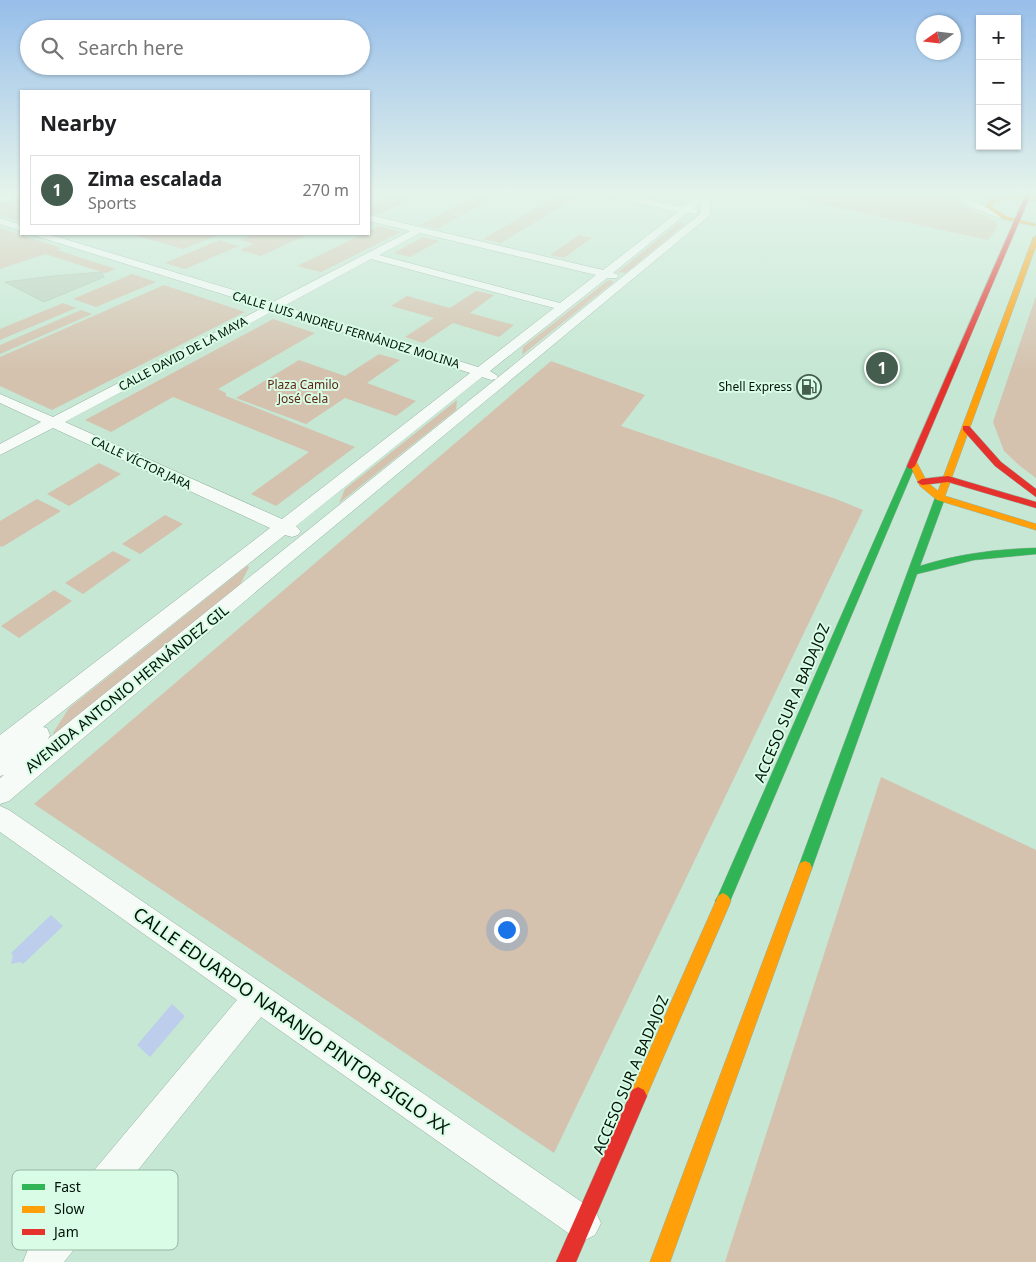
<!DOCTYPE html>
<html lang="en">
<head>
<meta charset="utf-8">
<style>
  :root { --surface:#fff; --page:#f2f2f2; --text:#202124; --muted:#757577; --line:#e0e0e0; --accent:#455d4e }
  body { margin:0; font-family:"Noto Sans",sans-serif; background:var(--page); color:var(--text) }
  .controls { position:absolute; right:15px; top:15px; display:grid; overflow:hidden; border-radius:0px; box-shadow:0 1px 4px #0004 }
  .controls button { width:45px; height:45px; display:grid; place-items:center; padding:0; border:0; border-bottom:1px solid var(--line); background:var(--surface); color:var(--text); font:25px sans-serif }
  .compass { position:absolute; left:916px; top:15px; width:45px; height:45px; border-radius:50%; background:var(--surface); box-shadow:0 1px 4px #0004; rotate:256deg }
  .you { position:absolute; left:506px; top:929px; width:18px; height:18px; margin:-12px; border:4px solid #fff; border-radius:50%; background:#1a73e8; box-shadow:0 0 0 8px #1a73e833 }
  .badge { display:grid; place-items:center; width:32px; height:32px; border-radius:50%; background:var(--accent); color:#fff; font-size:16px; font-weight:700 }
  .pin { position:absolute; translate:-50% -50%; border:2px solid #fff; box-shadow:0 1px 5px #0006 }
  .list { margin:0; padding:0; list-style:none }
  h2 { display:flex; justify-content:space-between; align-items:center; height:65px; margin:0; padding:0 20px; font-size:21px }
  h2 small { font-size:16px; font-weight:400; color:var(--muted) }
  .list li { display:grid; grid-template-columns:32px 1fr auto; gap:15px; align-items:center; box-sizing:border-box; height:70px; margin:0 10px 10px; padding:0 10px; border:1px solid var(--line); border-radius:0px }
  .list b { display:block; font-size:19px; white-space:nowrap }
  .list p { margin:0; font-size:16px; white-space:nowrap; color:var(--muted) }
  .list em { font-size:16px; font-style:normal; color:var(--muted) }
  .icon { flex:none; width:28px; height:28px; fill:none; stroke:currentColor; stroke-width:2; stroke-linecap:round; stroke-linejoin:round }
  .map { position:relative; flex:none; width:1036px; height:1262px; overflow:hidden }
  .search { position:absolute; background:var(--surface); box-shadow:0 1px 4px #0004; left:20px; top:20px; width:350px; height:55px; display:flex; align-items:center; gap:12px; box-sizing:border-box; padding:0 18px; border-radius:28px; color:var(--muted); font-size:19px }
  .panel { position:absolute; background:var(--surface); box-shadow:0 1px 4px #0004; left:20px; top:90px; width:350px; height:145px; border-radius:0px }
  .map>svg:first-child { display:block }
</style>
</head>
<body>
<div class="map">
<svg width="1036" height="1262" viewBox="0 0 1036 1262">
  <rect width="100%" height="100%" fill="#c5e7d3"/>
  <!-- green -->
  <path fill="#d4c2ae" d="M 399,194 L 421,194 L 378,215 L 369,213 L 369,208 Z
    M 479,194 L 501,194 L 437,229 L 420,225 Z
    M 560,194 L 582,194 L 501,243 L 483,239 Z
    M 775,194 L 952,194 L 960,204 L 990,218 L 997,223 L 997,228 L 988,240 Z
    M 21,198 L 21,222 L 0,215 L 0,204 Z
    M 681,221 L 684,225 L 626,273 L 618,272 Z
    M 379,226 L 401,232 L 321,272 L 297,266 L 363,234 L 369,234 L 369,231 Z
    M 0,228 L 61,248 L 57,250 L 116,269 L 105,273 L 45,254 L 0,269 Z
    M 130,234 L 221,234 L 183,249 Z
    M 253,234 L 309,234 L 261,256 L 240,250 L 253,244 L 240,240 Z
    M 579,235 L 592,238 L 564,258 L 550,255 Z
    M 423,237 L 439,241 L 410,257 L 394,253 Z
    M 219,240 L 239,246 L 185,269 L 165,263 Z
    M 132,274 L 156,282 L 96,307 L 73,299 Z
    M 610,280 L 614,282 L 522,355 L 523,347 L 607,281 Z
    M 164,285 L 245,312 L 52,410 L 0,386 L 0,357 Z
    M 476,291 L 494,295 L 470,313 L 514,325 L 499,337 L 453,323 L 423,343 L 405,337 L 434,318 L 391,306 L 407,296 L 450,308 Z
    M 1036,296 L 1036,478 L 1020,466 L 1004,451 L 993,422 Z
    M 63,303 L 76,308 L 0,340 L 0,329 Z
    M 81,310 L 92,314 L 0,354 L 0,345 Z
    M 273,319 L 315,333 L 218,389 L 226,393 L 226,396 L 355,447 L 276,506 L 251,494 L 309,452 L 173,397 L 111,432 L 85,420 Z
    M 379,354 L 400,360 L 367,383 L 416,401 L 396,416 L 345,398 L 306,424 L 236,398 L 299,360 L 345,376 Z
    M 551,361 L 645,395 L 621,426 L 836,499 L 863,510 L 554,1153 L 34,804 Z
    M 457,400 L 456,410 L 339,503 L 345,489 Z
    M 99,463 L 121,474 L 69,506 L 47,494 Z
    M 37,499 L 61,511 L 2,547 L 0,546 L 0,521 Z
    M 165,515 L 183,524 L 140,554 L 122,544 Z
    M 113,551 L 131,560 L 83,594 L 65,583 Z
    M 247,566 L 249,567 L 240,585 L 55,735 L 53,733 L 69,708 Z
    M 54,590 L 72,601 L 19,638 L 1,626 Z
    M 881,777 L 1036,850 L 1036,1262 L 725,1262 Z"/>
  <!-- water -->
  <path fill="#bdceec" d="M 51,915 L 63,926 L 23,964 L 20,962 L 11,964 L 13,955 L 11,953 Z
    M 172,1004 L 185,1016 L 150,1057 L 137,1045 Z"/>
  <!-- building -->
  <path fill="#bbd1be" stroke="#b2c9b6" d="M 102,272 L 104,277 L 44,302 L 5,282 L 53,276 Z"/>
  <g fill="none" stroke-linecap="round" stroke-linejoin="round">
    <defs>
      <path id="street" d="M 8,194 L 21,194 L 21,196 L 0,203 L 0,197 Z
        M 601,194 L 620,194 L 684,207 L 700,194 L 710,194 L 710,215 L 291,562 L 9,801 L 0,804 L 0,778 L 4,775 L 0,776 L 0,735 L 270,528 L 53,428 L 0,455 L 0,444 L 41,422 L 0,403 L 0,394 L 53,417 L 264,307 L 36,236 L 34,234 L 48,234 L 273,302 L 410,231 L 369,221 L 369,215 L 603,270 L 678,212 ZM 701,202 L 700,214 L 496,379 L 498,376 L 490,371 L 607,278 L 617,278 L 618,276 L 617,274 L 613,273 L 687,213 L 697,214 L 697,210 L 693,209 ZM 420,233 L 596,275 L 560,303 L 379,255 ZM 371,259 L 554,308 L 478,367 L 284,306 ZM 275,310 L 470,373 L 282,519 L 65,422 ZM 482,377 L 491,380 L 496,379 L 48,739 L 50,735 L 47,728 L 43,727 L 285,535 L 292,537 L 298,535 L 301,531 L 296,526 Z
        M 956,194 L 966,194 L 973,201 L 1004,215 L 999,218 L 996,217 L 967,205 Z
        M 0,218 L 21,225 L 21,231 L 0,224 Z
        M 0,806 L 9,810 L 595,1211 L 601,1223 L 595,1235 L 583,1241 L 571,1235 L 261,1017 L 64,1262 L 23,1262 L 28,1249 L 237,1000 L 0,832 Z"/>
      <path id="fast" d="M 911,463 L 915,466 L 728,906 L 723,909 L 718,906 L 715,901 L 718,896 L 907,466 Z
        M 940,495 L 945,498 L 920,566 C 958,554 997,549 1036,548 L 1036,554 L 974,560 L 917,574 L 812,868 L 810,873 L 805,875 L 800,873 L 798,868 L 935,498 Z"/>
      <path id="slow" d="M 1008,196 L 1036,197 L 1036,201 L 1008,198 L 994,202 L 992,207 L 1007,217 L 1035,224 L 1035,226 L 1003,219 L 986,207 L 990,200 Z
        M 1036,236 L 1036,246 L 945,496 L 1036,524 L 1036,530 L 937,500 L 920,486 L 909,463 L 910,461 L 916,461 L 927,482 L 938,491 L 1033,238 Z
        M 805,861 L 810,863 L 812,868 L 670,1262 L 650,1262 L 798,868 L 800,863 Z
        M 723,893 L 728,896 L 731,901 L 644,1102 L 638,1105 L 632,1102 L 629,1096 L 632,1090 L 718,896 Z"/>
      <path id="jam" d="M 1026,194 L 1031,194 L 915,466 L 911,469 L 908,468 L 907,466 Z
        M 963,426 L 969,426 L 1001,462 L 1036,489 L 1036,497 L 995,466 L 963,430 Z
        M 948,476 L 1036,502 L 1036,508 L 948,482 L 922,485 L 917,482 L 922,479 Z
        M 638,1087 L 644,1090 L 647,1096 L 576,1262 L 556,1262 L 632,1090 Z"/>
    </defs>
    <!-- street casing -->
    <use href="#street" stroke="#94af9f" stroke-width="1"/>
    <!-- fast casing -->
    <use href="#fast" stroke="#94af9f" stroke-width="1"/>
    <!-- slow casing -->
    <use href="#slow" stroke="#94af9f" stroke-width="1"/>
    <!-- jam casing -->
    <use href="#jam" stroke="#94af9f" stroke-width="1"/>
    <!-- street -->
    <use href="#street" fill="#f6fbf8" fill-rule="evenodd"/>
    <!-- fast -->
    <use href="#fast" fill="#30b455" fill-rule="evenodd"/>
    <!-- slow -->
    <use href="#slow" fill="#ff9f0a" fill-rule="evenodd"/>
    <!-- jam -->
    <use href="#jam" fill="#e5322d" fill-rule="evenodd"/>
  </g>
  <!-- sky -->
  <linearGradient id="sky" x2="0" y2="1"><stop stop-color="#97beea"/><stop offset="0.52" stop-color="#e5f4eb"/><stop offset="1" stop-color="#e5f4eb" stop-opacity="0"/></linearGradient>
  <rect width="1036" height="371" fill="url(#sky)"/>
  <!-- icons -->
  <defs>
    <symbol id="fuel-ring" viewBox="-11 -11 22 22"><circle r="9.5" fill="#d8fce5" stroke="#455d4e" stroke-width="1.5"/><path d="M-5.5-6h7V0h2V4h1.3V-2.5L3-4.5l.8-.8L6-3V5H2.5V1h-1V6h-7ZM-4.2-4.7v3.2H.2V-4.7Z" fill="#455d4e"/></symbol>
  </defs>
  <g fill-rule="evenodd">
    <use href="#fuel-ring" x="795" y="373" width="28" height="28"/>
  </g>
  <g text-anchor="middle" stroke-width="4" stroke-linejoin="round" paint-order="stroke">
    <!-- far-street labels -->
    <g font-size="12" fill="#001206" stroke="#d8fce5">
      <text transform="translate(346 330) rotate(17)" y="4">CALLE LUIS ANDREU FERNÁNDEZ MOLINA</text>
      <text transform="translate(183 354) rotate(-28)" y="4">CALLE DAVID DE LA MAYA</text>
      <text transform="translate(141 463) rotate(25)" y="4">CALLE VÍCTOR JARA</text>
    </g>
    <!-- far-park labels -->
    <g font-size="12" fill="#602512" stroke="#d8fce5">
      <text x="303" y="389">Plaza Camilo<tspan x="303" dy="14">José Cela</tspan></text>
    </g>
    <!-- far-poi labels -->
    <g font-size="12" fill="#001206" stroke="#d8fce5" text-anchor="end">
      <text x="792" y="391">Shell Express</text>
    </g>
    <!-- street labels -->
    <g font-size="15" fill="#001206" stroke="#d8fce5">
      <text transform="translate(127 689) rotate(-39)" y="5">AVENIDA ANTONIO HERNÁNDEZ GIL</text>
      <text transform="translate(792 703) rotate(-67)" y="5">ACCESO SUR A BADAJOZ</text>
      <text transform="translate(631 1075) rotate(-67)" y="5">ACCESO SUR A BADAJOZ</text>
    </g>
    <!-- near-street labels -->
    <g font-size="18" fill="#001206" stroke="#d8fce5">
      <text transform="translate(291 1021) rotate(35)" y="6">CALLE EDUARDO NARANJO PINTOR SIGLO XX</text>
    </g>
  </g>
  <!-- legend -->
  <rect x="12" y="1170" width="166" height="80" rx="8" fill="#d8fce5" stroke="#97b6a2" stroke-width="1"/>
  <rect x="22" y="1184" width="23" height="6" fill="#30b455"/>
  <rect x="22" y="1206" width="23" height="7" fill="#ff9f0a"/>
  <rect x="22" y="1229" width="23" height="6" fill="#e5322d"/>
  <g font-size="14" fill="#001206">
    <text x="54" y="1192">Fast</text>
    <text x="54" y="1214">Slow</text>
    <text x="54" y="1237">Jam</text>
  </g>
</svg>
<div class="controls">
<button>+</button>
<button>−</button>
<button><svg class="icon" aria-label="layers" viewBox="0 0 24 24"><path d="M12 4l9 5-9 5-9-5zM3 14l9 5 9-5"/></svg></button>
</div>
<svg class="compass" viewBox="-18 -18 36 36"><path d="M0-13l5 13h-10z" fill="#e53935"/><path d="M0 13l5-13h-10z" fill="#757577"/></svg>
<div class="you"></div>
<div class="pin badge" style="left:882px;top:368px">1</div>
<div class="search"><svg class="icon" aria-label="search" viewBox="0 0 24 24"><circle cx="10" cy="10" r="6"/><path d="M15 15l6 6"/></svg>Search here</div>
<section class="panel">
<h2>Nearby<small></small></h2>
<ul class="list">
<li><span class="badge">1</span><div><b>Zima escalada</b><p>Sports</p></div><em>270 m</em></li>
</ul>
</section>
</div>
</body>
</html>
